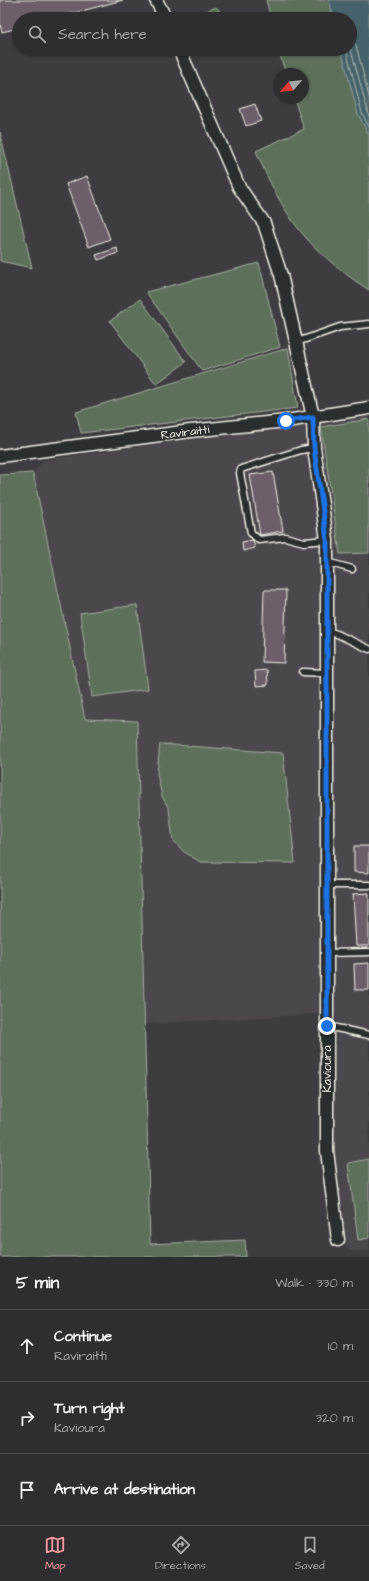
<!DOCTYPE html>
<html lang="en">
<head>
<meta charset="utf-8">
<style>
  :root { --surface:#2e2d30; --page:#363538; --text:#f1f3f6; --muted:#a7a8ab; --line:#49494c; --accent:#ff9aa2 }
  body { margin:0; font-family:"Architects Daughter",sans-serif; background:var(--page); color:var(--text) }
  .compass { position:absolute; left:273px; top:68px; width:36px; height:36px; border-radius:50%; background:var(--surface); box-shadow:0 1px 3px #0004; rotate:242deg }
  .stop { position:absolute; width:12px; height:12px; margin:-9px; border:3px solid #1a73e8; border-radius:50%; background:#fff }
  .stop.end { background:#1a73e8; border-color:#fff; box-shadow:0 1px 4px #0008 }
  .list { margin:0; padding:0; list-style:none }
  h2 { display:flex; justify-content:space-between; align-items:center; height:52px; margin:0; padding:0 16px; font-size:17px }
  h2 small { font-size:13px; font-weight:400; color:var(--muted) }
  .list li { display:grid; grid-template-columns:26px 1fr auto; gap:12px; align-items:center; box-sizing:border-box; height:72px; padding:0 16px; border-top:1px solid var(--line) }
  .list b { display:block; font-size:15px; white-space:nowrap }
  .list p { margin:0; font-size:13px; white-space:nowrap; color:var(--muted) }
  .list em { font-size:13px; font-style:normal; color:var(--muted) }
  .icon { flex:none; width:22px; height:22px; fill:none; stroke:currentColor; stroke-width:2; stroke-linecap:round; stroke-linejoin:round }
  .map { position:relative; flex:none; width:369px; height:1257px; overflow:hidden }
  .search { position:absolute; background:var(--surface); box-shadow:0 1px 3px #0004; left:12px; right:12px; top:12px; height:44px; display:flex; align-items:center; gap:10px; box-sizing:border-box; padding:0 14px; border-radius:22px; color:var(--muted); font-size:15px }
  .sheet { height:268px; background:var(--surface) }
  nav { display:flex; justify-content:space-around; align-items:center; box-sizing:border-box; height:56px; border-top:1px solid var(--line); background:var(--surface); font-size:11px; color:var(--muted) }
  nav a { display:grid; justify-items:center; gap:2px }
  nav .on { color:var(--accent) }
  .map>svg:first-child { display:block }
</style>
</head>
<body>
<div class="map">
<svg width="369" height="1257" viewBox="0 0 369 1257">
  <rect width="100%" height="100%" fill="#3e3c40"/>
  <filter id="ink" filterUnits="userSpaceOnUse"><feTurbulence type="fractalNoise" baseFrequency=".025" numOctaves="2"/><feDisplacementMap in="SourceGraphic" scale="8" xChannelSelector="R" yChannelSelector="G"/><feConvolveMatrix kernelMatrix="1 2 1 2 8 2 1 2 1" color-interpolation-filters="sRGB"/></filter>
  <g filter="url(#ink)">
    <!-- built -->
    <path fill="#4c464d" d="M 369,414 L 369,1251 L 349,1251 L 340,1228 L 333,1156 L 336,1013 L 144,1024 L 137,722 L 85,719 L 33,473 L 43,460 Z"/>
    <!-- green -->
    <path fill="#5b6f5a" stroke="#a8b0a1" d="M 266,0 L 329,0 L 334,19 L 271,19 Z
      M 216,7 L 219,10 L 221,19 L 200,19 L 204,12 Z
      M 278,49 L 341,49 L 358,114 L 369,135 L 369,290 C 341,272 311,248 292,220 C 277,198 266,175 256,151 L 304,129 L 294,98 L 303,98 L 303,74 L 286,74 Z
      M 0,132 L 32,268 L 0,261 Z
      M 259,263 L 280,347 L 202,371 L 146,292 Z
      M 140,299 L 186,362 L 156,384 L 110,321 Z
      M 288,348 L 298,408 L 81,433 L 76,412 Z
      M 369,419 L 369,553 L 340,554 L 321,427 Z
      M 33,473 L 85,719 L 137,721 L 150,1244 L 245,1240 L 246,1257 L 0,1257 L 0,475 Z
      M 137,605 L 148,689 L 92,697 L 80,613 Z
      M 160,744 L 283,753 L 295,863 L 200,862 L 183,851 L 173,840 L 169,809 L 162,796 L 157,774 Z
      M 369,1159 L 369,1238 L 358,1240 L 348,1163 Z"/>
    <!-- water -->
    <path fill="#46626a" stroke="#8c9b9c" d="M 329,0 L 369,0 L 369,135 L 358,114 L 341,49 L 350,49 L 350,19 L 334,19 Z"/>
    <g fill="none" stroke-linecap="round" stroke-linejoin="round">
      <!-- shore -->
      <path stroke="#aeb8b6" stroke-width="1" d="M 350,37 L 356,45 L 369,97
        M 350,46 L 369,116
        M 346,49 L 362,113 L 369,127"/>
    </g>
    <!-- building -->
    <path fill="#6c5e6b" stroke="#f4f1e8" d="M 0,0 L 123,0 L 52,19 L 19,19 L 19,28 L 2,32 L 0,24 Z
      M 255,104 L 261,121 L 246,126 L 240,109 Z
      M 87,176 L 110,239 L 89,247 L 66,184 Z
      M 117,248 L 118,253 L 98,260 L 96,255 Z
      M 273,472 L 283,531 L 260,535 L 250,475 Z
      M 253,540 L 255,548 L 243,551 L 242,542 Z
      M 264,590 L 286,590 L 284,663 L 262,662 Z
      M 267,670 L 268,685 L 256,686 L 255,671 Z
      M 354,846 L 369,846 L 369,873 L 354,872 Z
      M 369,893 L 369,946 L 356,946 L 353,894 Z
      M 369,963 L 369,990 L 355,990 L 354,964 Z"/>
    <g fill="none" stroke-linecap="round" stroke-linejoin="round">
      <defs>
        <path id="lane" d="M 297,342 L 340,327 L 369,324
          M 314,448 L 301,450 L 241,469 L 240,473 L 251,533 L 259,540 L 285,537 L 304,542 L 327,540
          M 327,562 L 352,569
          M 326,631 L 337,634 L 369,649
          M 303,672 L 327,673
          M 328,885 L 369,885
          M 327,953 L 369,952
          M 327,1026 L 369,1035"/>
        <path id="street" d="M 156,0 L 166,19
          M 179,49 L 239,187 L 264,223 L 281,275 L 313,417 L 314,448 L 327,540 L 327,1151 L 338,1240
          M 0,456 L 191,431 L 286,421 L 369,408"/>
      </defs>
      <!-- lane casing -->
      <use href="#lane" stroke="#f4f1e8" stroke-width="9"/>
      <!-- street casing -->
      <use href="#street" stroke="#f4f1e8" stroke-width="15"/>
      <!-- lane -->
      <use href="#lane" stroke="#2a2d2e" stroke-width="6"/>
      <!-- street -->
      <use href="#street" stroke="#2a2d2e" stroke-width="12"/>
    </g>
  </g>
  <g fill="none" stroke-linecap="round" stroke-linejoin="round" filter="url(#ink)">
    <!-- route -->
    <path stroke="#1a73e8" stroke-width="5" d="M 286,421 L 313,417 L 314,448 L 327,540 L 327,1026"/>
  </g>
  <g text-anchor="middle" stroke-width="3" stroke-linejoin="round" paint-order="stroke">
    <!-- street labels -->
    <g font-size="12" fill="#f4f1e8" stroke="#2a2d2e">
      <text transform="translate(185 432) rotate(-7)" y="4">Raviraitti</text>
      <text transform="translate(327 1069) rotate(-90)" y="4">Kavioura</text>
    </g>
  </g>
</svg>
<svg class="compass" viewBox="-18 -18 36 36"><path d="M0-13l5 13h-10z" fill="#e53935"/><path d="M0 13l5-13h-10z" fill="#a7a8ab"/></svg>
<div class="stop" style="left:286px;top:421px"></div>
<div class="stop end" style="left:327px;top:1026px"></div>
<div class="search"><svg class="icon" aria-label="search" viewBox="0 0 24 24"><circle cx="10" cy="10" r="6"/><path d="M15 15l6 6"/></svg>Search here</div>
</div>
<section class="sheet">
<h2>5 min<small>Walk · 330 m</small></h2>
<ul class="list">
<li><svg class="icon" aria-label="ahead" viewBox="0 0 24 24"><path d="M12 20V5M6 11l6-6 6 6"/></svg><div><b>Continue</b><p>Raviraitti</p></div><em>10 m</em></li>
<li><svg class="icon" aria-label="right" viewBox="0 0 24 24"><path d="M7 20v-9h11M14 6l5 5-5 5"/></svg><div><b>Turn right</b><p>Kavioura</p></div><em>320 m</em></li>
<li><svg class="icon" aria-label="arrive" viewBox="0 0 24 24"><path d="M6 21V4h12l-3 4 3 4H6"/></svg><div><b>Arrive at destination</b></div></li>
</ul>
</section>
<nav>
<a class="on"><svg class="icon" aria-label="map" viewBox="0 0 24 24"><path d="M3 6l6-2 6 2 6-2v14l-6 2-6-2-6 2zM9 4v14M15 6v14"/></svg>Map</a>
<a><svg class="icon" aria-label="directions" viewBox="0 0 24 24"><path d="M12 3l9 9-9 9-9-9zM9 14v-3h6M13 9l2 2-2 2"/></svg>Directions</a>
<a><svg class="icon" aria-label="saved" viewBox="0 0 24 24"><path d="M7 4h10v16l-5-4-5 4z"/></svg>Saved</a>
</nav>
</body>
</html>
